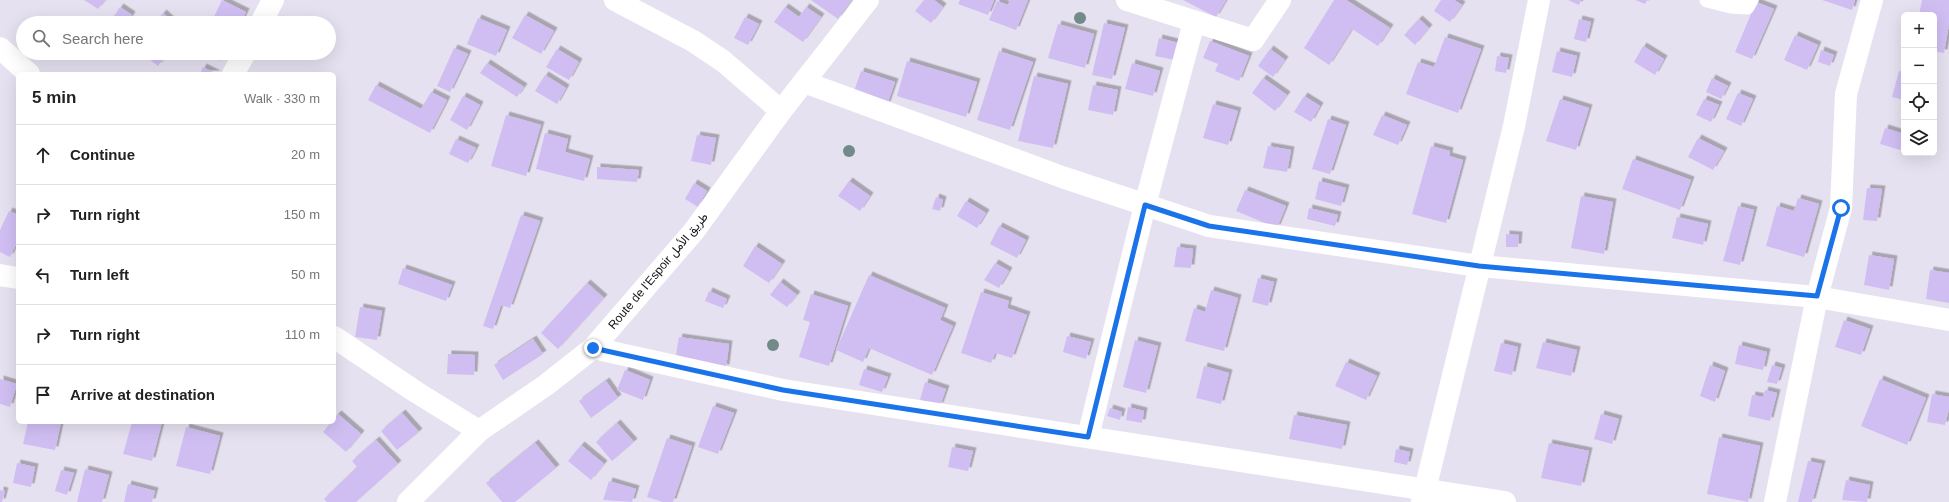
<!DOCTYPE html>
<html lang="en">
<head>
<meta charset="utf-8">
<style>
  :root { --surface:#fff; --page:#f2f2f2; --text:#222; --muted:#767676; --line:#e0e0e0 }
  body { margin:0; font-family:Arial,Vazirmatn,sans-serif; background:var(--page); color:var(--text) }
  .controls { position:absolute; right:12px; top:12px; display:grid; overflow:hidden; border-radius:6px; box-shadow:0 4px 16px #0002 }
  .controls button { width:36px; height:36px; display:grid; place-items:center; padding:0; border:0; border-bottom:1px solid var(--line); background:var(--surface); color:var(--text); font:20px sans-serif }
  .stop { position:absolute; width:12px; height:12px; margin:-9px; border:3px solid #1a73e8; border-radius:50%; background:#fff }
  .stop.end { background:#1a73e8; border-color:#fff; box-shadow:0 1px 4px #0008 }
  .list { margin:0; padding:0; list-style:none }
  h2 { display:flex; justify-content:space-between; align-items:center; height:52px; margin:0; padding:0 16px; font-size:17px }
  h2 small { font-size:13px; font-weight:400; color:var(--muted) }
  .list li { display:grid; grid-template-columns:26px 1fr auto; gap:12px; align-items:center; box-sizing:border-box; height:60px; padding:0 16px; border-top:1px solid var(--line) }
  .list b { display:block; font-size:15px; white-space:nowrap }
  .list em { font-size:13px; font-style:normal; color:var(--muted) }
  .icon { flex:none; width:22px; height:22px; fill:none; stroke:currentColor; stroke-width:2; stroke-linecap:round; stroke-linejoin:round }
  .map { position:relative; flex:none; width:1949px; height:502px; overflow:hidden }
  .search { position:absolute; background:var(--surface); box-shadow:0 4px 16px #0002; left:16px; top:16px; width:320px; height:44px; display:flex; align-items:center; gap:10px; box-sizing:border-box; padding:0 14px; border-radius:22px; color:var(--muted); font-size:15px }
  .panel { position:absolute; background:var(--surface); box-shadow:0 4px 16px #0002; left:16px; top:72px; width:320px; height:352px; border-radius:6px }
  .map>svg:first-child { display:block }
</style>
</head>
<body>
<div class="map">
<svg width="1949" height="502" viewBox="0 0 1949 502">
  <defs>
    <filter id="shadow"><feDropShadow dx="3.5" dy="-3.5" stdDeviation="0" flood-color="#0004"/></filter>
  </defs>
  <rect width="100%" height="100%" fill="#e6e1f0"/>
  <!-- building -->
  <path fill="#d0bef3" filter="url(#shadow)" d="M 84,0 L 105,0 L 98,9 Z
    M 222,0 L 246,12 L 241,23 L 211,23 Z
    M 811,0 L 851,0 L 838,19 Z
    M 924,0 L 934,0 L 943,7 L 931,23 L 915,11 Z
    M 960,0 L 994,0 L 988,15 L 958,4 Z
    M 1010,0 L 1028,0 L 1016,30 L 989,20 L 997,1 L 1008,5 Z
    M 1183,0 L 1226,0 L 1216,17 Z
    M 1334,0 L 1346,0 L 1390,28 L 1378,46 L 1352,29 L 1329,65 L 1304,48 Z
    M 1441,0 L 1454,0 L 1462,5 L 1450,22 L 1434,11 Z
    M 1568,0 L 1581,0 L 1579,5 Z
    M 1635,0 L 1647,0 L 1645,4 Z
    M 1822,0 L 1855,0 L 1852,10 Z
    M 1922,0 L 1949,0 L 1949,24 L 1944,53 L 1934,51 L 1934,15 L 1919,15 Z
    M 1756,2 L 1774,9 L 1752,59 L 1735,52 Z
    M 120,7 L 132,15 L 127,23 L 114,16 Z
    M 785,7 L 799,17 L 806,7 L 821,17 L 803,42 L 774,22 Z
    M 163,13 L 174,23 L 155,23 Z
    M 525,15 L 554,31 L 541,54 L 512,38 Z
    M 745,17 L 759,24 L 748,45 L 734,38 Z
    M 478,18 L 507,30 L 496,56 L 467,44 Z
    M 111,19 L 115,23 L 107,23 Z
    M 1419,19 L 1429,28 L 1415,45 L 1404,35 Z
    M 1579,19 L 1591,22 L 1586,42 L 1574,39 Z
    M 1104,23 L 1125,28 L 1112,79 L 1092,75 Z
    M 1058,24 L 1094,34 L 1085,68 L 1048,58 Z
    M 1795,35 L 1818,45 L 1807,70 L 1784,60 Z
    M 1445,37 L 1481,49 L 1458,113 L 1406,94 L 1418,62 L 1434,67 Z
    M 1159,38 L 1179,43 L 1175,60 L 1155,56 Z
    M 1210,41 L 1249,56 L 1239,81 L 1215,71 L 1218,64 L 1203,58 Z
    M 1643,46 L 1664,59 L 1655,75 L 1634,62 Z
    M 454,48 L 468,54 L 450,92 L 437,86 Z
    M 557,49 L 579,62 L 569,80 L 546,67 Z
    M 1270,49 L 1285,60 L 1273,77 L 1258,66 Z
    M 1821,50 L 1834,55 L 1830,66 L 1818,62 Z
    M 999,51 L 1033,62 L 1010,130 L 977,120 Z
    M 1557,51 L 1577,56 L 1572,77 L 1552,72 Z
    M 141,53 L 168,53 L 158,66 Z
    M 205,53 L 225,53 L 221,61 Z
    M 1497,56 L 1509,58 L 1506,73 L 1495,71 Z
    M 907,61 L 977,82 L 966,117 L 897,96 Z
    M 487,63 L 524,87 L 517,97 L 480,73 Z
    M 1132,63 L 1160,71 L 1153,96 L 1125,89 Z
    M 203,67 L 217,74 L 200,74 Z
    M 861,71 L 895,82 L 887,105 L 853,94 Z
    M 1899,71 L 1904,72 L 1904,100 L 1892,97 Z
    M 545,75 L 566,88 L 557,104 L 535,91 Z
    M 1034,76 L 1068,84 L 1053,148 L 1018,141 Z
    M 1263,78 L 1287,95 L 1275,111 L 1252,93 Z
    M 1712,78 L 1728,86 L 1721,99 L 1706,92 Z
    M 376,85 L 421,109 L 431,92 L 447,100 L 430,133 L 368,100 Z
    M 1093,85 L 1118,90 L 1113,115 L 1088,110 Z
    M 1738,93 L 1753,99 L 1741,126 L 1726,119 Z
    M 463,96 L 480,105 L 467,130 L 450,120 Z
    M 1304,96 L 1320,106 L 1311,122 L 1294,112 Z
    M 1560,99 L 1589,108 L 1576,150 L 1546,141 Z
    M 1704,99 L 1719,105 L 1711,122 L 1696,115 Z
    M 1213,104 L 1238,111 L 1228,145 L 1203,138 Z
    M 506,115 L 541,125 L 526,176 L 491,166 Z
    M 1382,115 L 1407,125 L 1398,145 L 1373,135 Z
    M 1328,119 L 1346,125 L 1330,174 L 1312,169 Z
    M 1885,128 L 1904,134 L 1904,151 L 1880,144 Z
    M 545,133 L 568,139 L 565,152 L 590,159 L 584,181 L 536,169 Z
    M 697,135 L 716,138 L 711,165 L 691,161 Z
    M 1698,138 L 1724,151 L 1713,170 L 1688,157 Z
    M 456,139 L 476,148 L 468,163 L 449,154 Z
    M 1268,146 L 1291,150 L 1287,172 L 1263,168 Z
    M 1431,146 L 1450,151 L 1449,156 L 1463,160 L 1446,223 L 1412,214 Z
    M 1633,159 L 1691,180 L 1680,210 L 1622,189 Z
    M 597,167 L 639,170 L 637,182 L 597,179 Z
    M 849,181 L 870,196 L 860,211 L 838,196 Z
    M 1319,181 L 1346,188 L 1341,206 L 1315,199 Z
    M 694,183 L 707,191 L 698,207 L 685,199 Z
    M 1867,188 L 1882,189 L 1877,221 L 1863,220 Z
    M 1245,190 L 1286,206 L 1277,228 L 1236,211 Z
    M 1581,196 L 1613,202 L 1604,254 L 1571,248 Z
    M 936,197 L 943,200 L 940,211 L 932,209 Z
    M 1798,198 L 1819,204 L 1804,257 L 1766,246 L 1777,206 L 1794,211 Z
    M 966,201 L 986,213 L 977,228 L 957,216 Z
    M 1738,206 L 1754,210 L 1740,265 L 1723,261 Z
    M 1309,208 L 1338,215 L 1335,226 L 1307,219 Z
    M 9,211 L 18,215 L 18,241 L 10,257 L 0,252 L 0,230 Z
    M 521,215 L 540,221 L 510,308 L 501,305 L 493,329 L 483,326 Z
    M 1677,217 L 1708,224 L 1703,245 L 1672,238 Z
    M 999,226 L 1026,240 L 1017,258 L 990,244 Z
    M 1506,234 L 1519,235 L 1518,247 L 1506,247 Z
    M 755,246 L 782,264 L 769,283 L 743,266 Z
    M 1177,247 L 1193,249 L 1191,268 L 1174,267 Z
    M 1869,255 L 1894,259 L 1889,290 L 1864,285 Z
    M 995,263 L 1009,271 L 999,288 L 984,280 Z
    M 403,268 L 452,285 L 446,301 L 398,284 Z
    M 1930,270 L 1949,273 L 1949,303 L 1926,299 Z
    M 869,275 L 945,308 L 940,320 L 953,326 L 932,375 L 869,348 L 863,362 L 836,350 Z
    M 1258,278 L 1274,282 L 1268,306 L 1252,302 Z
    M 780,282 L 797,295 L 787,307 L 770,295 Z
    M 587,283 L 604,298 L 558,349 L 541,333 Z
    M 1211,290 L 1238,298 L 1224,351 L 1185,341 L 1194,308 L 1205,312 Z
    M 709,291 L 727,299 L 723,308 L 705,301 Z
    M 981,292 L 1009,301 L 1007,308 L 1027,315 L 1012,358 L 995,353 L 991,363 L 961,353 Z
    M 811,294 L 848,306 L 829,366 L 799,357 L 810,322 L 803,320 Z
    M 360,307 L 382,311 L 377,340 L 355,337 Z
    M 1844,320 L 1870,329 L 1861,355 L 1835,347 Z
    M 1067,336 L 1091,342 L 1086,359 L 1063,352 Z
    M 679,337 L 729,344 L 726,368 L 675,361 Z
    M 533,339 L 543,354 L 503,380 L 494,365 Z
    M 1135,340 L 1158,346 L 1146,393 L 1123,387 Z
    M 1543,342 L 1577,350 L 1571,376 L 1536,368 Z
    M 1501,343 L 1518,347 L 1512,375 L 1494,371 Z
    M 1739,345 L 1767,352 L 1763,370 L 1735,364 Z
    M 448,354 L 475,355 L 474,375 L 447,374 Z
    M 1346,362 L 1377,376 L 1366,400 L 1335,386 Z
    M 1710,365 L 1725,371 L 1715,402 L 1700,396 Z
    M 1772,365 L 1782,368 L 1777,384 L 1767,382 Z
    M 1204,366 L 1229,373 L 1221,404 L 1196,398 Z
    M 864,369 L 888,377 L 882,392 L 859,385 Z
    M 625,370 L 650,380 L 643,400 L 617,390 Z
    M 0,379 L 17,384 L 10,407 L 0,404 Z
    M 1880,379 L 1926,398 L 1907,445 L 1861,426 Z
    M 606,381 L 618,398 L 591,418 L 579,401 Z
    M 925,382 L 946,389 L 940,406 L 920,400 Z
    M 1765,390 L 1777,393 L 1770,421 L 1748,416 L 1752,395 L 1763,397 Z
    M 1932,394 L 1949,397 L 1949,409 L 1945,425 L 1927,422 Z
    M 713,406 L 734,413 L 718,454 L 698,447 Z
    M 1128,407 L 1144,411 L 1142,423 L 1126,420 Z
    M 1110,408 L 1122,412 L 1120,420 L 1107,416 Z
    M 402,413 L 419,432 L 397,450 L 381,431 Z
    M 338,414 L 361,434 L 346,452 L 323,432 L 331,422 L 334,422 L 334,418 Z
    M 1601,414 L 1619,419 L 1612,444 L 1594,439 Z
    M 1294,415 L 1347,425 L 1342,449 L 1289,439 Z
    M 28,422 L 61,422 L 55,450 L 23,444 Z
    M 132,422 L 162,422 L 152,461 L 123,454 Z
    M 617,423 L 634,442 L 612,461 L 596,442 Z
    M 186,427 L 220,436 L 210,474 L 176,466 Z
    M 1719,437 L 1760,446 L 1748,502 L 1707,494 Z
    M 667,438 L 692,446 L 673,502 L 663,502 L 647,497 Z
    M 376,440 L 398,464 L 356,502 L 327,502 L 324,499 L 357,467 L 352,461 Z
    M 535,443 L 556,468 L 515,502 L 502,502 L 486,483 Z
    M 1549,443 L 1589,451 L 1581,486 L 1541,478 Z
    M 581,445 L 604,464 L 591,480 L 568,461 Z
    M 952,447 L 973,451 L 968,471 L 948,467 Z
    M 1396,449 L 1410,452 L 1407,465 L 1394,462 Z
    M 1808,461 L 1822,464 L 1812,502 L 1798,502 Z
    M 17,463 L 35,467 L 31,487 L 13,483 Z
    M 85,469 L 109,475 L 102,502 L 77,502 Z
    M 61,470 L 74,473 L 67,495 L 55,491 Z
    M 1846,480 L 1870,485 L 1867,502 L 1842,500 Z
    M 609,481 L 636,489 L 632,502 L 603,500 Z
    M 128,484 L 155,491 L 152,502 L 124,502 Z
    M 0,490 L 5,491 L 2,502 L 0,502 Z"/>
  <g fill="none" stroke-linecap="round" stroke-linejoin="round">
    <!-- service -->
    <path stroke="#fff" stroke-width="15" d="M 1707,0 L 1731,6 L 1747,7 L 1751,0"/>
    <!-- minor -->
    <path stroke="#fff" stroke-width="22" d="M 615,0 L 693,41 L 723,61 L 781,111
      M 1127,0 L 1253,40 L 1280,0
      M 261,23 L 273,0
      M 0,48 L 29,74
      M 233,74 L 245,53
      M 804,82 L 1062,177 L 1209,226 L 1479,266 L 1817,297 L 1949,320
      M 0,275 L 18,278
      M 334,337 L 416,392 L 479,431
      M 593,348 L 783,390 L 1505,502
      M 1088,437 L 1145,205 L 1194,22
      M 1422,502 L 1514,126 L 1539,0
      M 1775,502 L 1817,297 L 1841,208 L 1846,94 L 1872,0"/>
    <!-- trunk -->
    <path stroke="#fff" stroke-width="22" d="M 408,502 L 479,431 L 546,385 L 593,348 L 694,231 L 781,111 L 868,0"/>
  </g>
  <!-- trees -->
  <g fill="#718b88">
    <circle cx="1080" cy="18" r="6"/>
    <circle cx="849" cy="151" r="6"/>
    <circle cx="773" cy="345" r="6"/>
  </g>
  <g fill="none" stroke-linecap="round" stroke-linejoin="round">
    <!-- route -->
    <path stroke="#1a73e8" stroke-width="5" d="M 593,348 L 783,390 L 1088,437 L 1145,205 L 1209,226 L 1479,266 L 1817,296 L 1841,208"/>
  </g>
  <g text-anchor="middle" stroke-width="3.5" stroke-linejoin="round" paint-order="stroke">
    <!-- street labels -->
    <g font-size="12" fill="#131116" stroke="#fff">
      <text transform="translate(658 271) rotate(-50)" y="4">Route de l’Espoir طريق الأمل</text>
    </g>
  </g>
</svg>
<div class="controls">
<button>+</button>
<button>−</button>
<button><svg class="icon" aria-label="locate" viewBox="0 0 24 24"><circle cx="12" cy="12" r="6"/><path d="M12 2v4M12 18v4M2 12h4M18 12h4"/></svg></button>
<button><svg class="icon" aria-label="layers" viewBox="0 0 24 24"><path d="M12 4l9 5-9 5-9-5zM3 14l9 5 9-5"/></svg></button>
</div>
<div class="stop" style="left:1841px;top:208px"></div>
<div class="stop end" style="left:593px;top:348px"></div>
<div class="search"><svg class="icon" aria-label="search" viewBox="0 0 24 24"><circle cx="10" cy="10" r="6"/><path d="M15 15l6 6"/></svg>Search here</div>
<section class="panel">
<h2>5 min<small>Walk · 330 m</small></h2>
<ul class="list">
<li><svg class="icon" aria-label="ahead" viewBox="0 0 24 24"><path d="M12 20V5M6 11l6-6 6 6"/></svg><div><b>Continue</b></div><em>20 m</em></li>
<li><svg class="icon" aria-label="right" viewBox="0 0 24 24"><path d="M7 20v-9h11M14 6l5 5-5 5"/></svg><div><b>Turn right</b></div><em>150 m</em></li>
<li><svg class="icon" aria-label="left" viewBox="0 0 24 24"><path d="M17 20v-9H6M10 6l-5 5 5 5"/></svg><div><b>Turn left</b></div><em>50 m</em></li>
<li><svg class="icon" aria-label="right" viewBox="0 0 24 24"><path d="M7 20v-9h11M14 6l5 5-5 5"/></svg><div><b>Turn right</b></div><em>110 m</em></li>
<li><svg class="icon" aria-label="arrive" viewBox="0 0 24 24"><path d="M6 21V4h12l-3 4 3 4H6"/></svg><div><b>Arrive at destination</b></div></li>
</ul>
</section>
</div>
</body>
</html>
